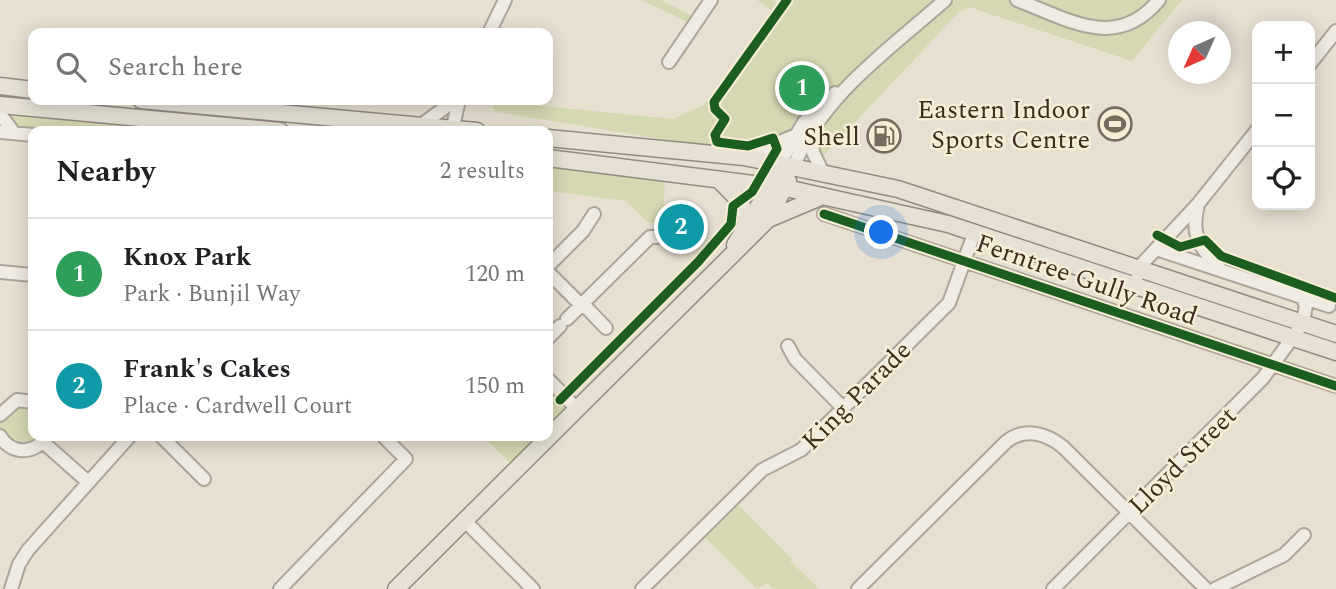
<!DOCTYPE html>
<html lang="en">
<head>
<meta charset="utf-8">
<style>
  :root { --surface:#fff; --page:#f2f2f2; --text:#202124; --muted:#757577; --line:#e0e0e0; --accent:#1a73e8 }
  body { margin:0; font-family:Spectral,serif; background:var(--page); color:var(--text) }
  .controls { position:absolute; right:21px; top:21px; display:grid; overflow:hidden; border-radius:14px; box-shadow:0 4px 18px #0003 }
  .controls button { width:63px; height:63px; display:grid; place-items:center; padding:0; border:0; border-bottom:2px solid var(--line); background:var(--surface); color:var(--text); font:35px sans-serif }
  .compass { position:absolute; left:1168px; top:21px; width:63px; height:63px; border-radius:50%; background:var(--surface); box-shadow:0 4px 18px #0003; rotate:225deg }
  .you { position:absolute; left:882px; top:233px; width:24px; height:24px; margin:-18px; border:5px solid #fff; border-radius:50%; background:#1a73e8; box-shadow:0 0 0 10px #1a73e833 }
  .badge { display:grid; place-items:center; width:46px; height:46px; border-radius:50%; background:var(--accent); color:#fff; font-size:23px; font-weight:700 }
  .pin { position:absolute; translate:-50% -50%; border:4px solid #fff; box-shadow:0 2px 7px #0006 }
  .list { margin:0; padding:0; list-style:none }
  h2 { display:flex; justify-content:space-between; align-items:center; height:91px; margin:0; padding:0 28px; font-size:30px }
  h2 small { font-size:23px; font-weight:400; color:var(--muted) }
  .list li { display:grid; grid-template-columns:46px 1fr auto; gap:21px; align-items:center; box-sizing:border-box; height:112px; padding:0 28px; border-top:2px solid var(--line) }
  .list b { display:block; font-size:26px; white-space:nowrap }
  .list p { margin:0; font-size:23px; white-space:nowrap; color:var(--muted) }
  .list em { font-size:23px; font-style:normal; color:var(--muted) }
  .icon { flex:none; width:38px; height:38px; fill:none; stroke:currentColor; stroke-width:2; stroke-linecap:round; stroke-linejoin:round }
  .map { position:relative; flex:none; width:1336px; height:589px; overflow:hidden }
  .search { position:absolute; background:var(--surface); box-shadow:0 4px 18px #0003; left:28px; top:28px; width:525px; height:77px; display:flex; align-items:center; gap:18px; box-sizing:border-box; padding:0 24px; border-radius:14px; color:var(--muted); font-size:26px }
  .panel { position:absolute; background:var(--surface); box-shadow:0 4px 18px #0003; left:28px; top:126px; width:525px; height:315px; border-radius:14px }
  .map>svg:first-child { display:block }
</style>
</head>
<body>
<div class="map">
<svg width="1336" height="589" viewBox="0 0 1336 589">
  <rect width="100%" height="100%" fill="#e7e0d1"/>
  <!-- green -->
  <path fill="#d6d7b3" d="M 641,0 L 661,0 L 698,19 L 694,25 Z
    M 757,0 L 772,0 L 778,4 L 782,0 L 1182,0 L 1132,61 L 969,7 L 959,12 L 824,155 L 681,142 L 495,112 L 492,101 L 673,119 L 704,105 L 773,11 Z
    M 0,105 L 280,131 L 14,133 Z
    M 548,159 L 665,174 L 663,223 L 647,222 L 626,201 L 548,191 Z
    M 548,379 L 576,408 L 516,469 L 483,436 L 548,436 Z
    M 33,402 L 33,436 L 47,436 L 28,451 L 0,436 L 0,415 L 4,409 Z
    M 732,499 L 792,559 L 790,561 L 819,589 L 774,589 L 767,583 L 757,589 L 700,532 Z"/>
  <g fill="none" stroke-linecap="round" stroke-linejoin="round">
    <defs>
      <path id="minor" d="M 1017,0 C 1068,19 1116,52 1159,0
        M 489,33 L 505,0
        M 669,62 L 711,0
        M 1310,64 L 1336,31
        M 0,114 L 14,133
        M 420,126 L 455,100
        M 812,129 L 813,152 L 822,171
        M 452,131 L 459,100
        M 0,132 L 33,135
        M 744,157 L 794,136
        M 780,163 L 804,122 L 835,93
        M 794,166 C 822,95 890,49 945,0
        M 1198,205 C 1191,231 1197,247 1218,265
        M 824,214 L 1336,386
        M 1156,249 L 1329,306
        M 548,266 L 583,231 L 594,214
        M 0,272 L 33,275
        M 548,272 L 581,305
        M 1138,275 L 1142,264 L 1198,204 L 1257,130
        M 583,304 L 606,328
        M 567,319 L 650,237 L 657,237
        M 548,338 L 560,326
        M 788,346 L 795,359 L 843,408
        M 548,379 L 576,408
        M 0,415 L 17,400 L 33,402
        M 0,436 C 11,455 35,455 47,436
        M 161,436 L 204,479
        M 43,442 L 88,482
        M 464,520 L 533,589
        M 11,589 L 19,564 L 28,550 L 130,436
        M 280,589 L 406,459 L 383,436
        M 642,589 L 762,470 L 801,450 L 949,303 L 975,231
        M 858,589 L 1006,442 C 1024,427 1046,433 1063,447 L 1206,589
        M 1053,589 L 1263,378 L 1303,323 L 1306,305 L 1301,296
        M 1215,589 L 1284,555 L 1304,535"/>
      <path id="major" d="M 0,86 L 33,90
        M 141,100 L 477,131
        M 0,105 L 280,131
        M 548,138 L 744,157 L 898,189 L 1336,334
        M 548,158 L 786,188 L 948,224 L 1336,352
        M 720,181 L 741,202 L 746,224
        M 771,218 L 823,196
        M 735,245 L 763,199 L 780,163
        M 396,589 L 767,220 L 788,181"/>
    </defs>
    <!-- minor casing -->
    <use href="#minor" stroke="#ada599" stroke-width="16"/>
    <!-- major casing -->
    <use href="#major" stroke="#928b80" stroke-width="19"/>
    <!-- minor -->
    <use href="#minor" stroke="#efebe3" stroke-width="12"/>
    <!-- major -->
    <use href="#major" stroke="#e6e1d4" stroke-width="16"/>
    <defs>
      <path id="cycleway" d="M 824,214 L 1336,386
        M 1157,235 L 1180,247 L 1205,240 L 1221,256 L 1336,298
        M 560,400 L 698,262 L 731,224 L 733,206 L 752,192 L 777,149 L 773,138 L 748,146 L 717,142 L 715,135 L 725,119 L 715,109 L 714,102 L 787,0"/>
    </defs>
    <!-- cycleway casing -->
    <use href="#cycleway" stroke="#f7eed8" stroke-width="13"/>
    <!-- cycleway -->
    <use href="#cycleway" stroke="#1b5e20" stroke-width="9"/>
  </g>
  <!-- icons -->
  <defs>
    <symbol id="stadium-ring" viewBox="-11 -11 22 22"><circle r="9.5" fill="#f7eed8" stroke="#786c5e" stroke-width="1.5"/><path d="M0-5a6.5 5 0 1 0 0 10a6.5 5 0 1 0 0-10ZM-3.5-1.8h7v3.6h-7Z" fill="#786c5e"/></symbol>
    <symbol id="fuel-ring" viewBox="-11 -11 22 22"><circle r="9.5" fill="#f7eed8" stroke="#786c5e" stroke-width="1.5"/><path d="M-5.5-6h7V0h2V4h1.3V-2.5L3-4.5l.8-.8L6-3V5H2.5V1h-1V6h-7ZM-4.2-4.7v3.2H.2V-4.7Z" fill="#786c5e"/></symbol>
  </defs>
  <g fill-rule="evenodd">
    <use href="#stadium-ring" x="1096" y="105" width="38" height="38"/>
    <use href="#fuel-ring" x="865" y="117" width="38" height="38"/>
  </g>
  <g text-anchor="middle" stroke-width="5" stroke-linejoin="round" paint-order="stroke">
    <!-- poi labels -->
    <g font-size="26" fill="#3d2e20" stroke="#f7eed8" text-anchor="end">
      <text x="1090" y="118">Eastern Indoor<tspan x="1090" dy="30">Sports Centre</tspan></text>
      <text x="860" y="145">Shell</text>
    </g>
    <!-- street labels -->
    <g font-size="26" fill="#3d2e20" stroke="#f7eed8">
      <text transform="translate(1087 279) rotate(19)" y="9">Ferntree Gully Road</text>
      <text transform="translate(856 395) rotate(-45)" y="9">King Parade</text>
      <text transform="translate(1182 460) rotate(-45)" y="9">Lloyd Street</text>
    </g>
  </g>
</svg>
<div class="controls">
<button>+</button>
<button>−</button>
<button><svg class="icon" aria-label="locate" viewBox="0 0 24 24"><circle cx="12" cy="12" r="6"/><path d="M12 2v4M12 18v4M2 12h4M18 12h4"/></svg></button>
</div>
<svg class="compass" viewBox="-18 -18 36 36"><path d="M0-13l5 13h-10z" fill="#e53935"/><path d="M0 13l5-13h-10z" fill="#757577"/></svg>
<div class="you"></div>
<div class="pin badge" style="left:802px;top:88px;background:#2e9e5b">1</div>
<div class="pin badge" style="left:681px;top:227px;background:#0f9aa8">2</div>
<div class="search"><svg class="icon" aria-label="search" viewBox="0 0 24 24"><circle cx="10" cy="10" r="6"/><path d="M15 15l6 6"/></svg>Search here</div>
<section class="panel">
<h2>Nearby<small>2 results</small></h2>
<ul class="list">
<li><span class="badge" style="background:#2e9e5b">1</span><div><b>Knox Park</b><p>Park · Bunjil Way</p></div><em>120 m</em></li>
<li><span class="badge" style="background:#0f9aa8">2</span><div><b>Frank's Cakes</b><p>Place · Cardwell Court</p></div><em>150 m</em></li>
</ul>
</section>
</div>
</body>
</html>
